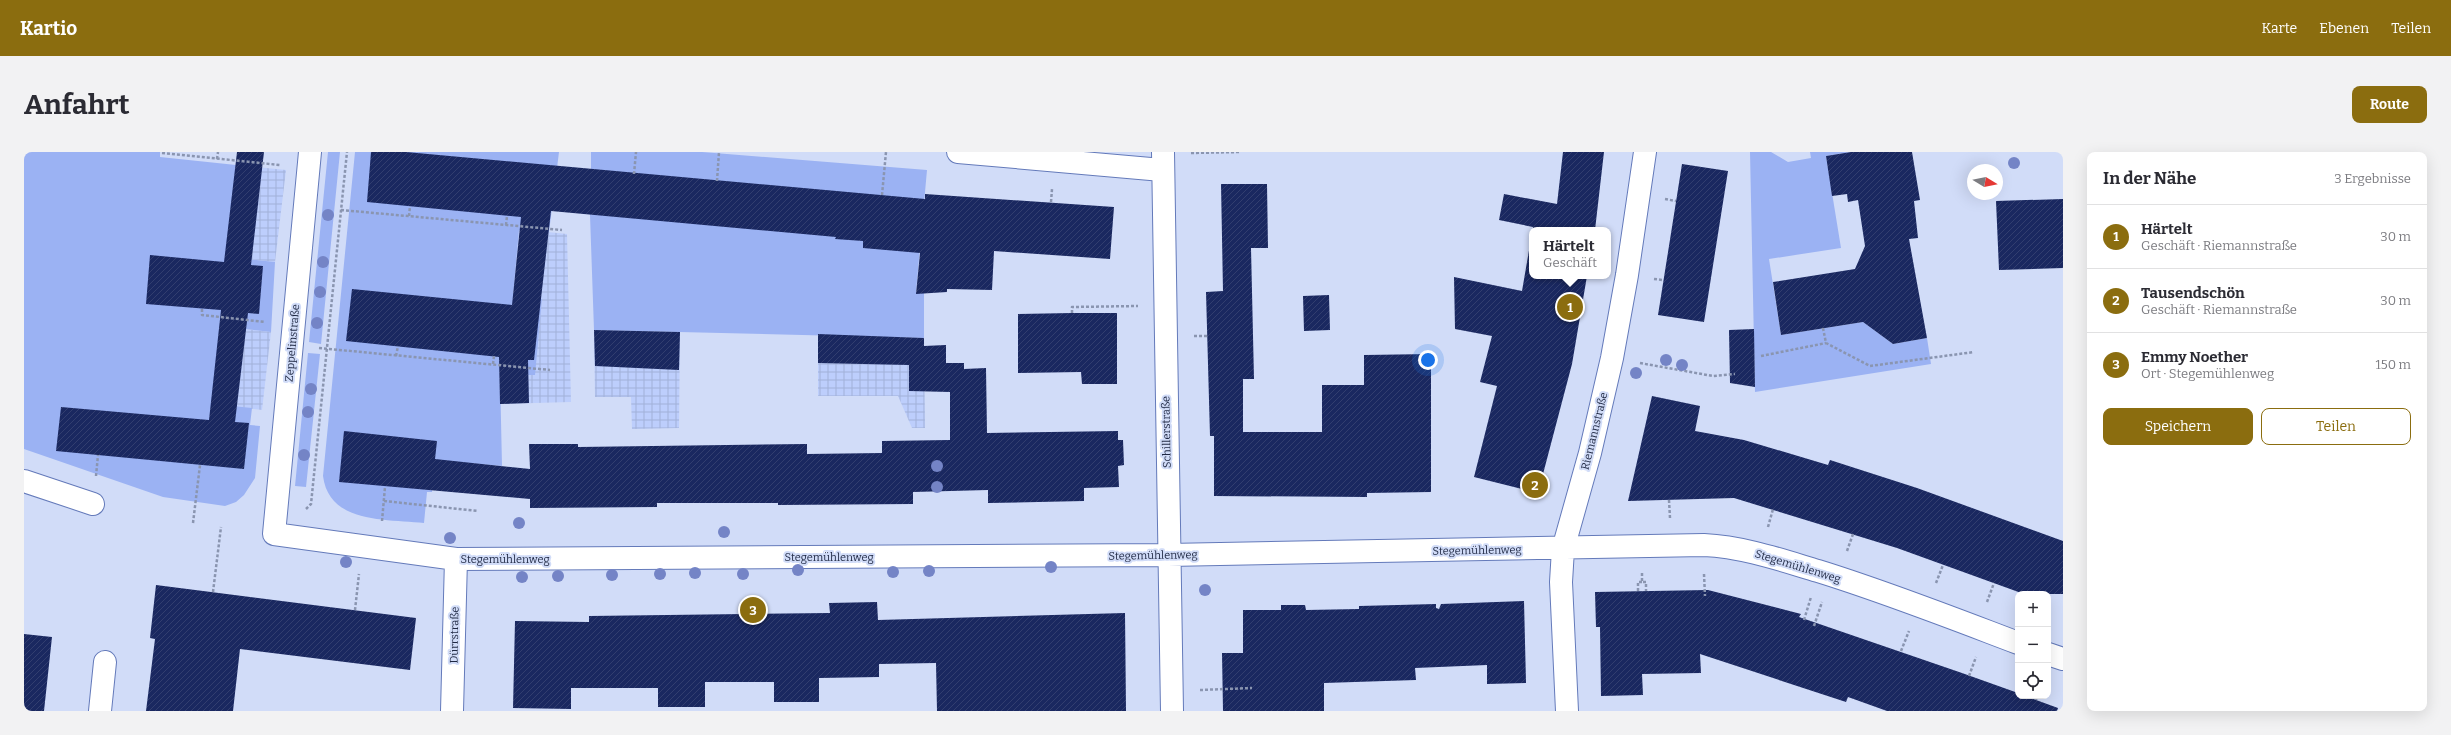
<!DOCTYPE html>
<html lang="de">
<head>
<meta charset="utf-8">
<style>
  :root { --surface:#fff; --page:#f2f2f3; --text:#2b2b33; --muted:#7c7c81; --line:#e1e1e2; --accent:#8b6d0f }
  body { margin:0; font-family:Bitter,serif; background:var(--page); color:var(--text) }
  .controls { position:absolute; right:12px; bottom:12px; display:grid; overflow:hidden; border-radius:8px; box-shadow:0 4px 16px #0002 }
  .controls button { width:36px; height:36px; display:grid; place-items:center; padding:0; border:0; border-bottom:1px solid var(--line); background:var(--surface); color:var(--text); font:20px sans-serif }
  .compass { position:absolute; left:1943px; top:12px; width:36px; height:36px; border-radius:50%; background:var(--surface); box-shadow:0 4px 16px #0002; rotate:100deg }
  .you { position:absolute; left:1404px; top:208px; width:14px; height:14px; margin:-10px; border:3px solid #fff; border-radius:50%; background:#1a73e8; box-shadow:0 0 0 6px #1a73e833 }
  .badge { display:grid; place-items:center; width:26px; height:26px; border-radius:50%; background:var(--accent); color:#fff; font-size:13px; font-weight:700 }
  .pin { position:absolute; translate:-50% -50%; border:2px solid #fff; box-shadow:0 1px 4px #0006 }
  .popup { position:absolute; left:1505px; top:75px; width:82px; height:52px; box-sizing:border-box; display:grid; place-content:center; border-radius:8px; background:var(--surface); filter:drop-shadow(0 1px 3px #0005); font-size:13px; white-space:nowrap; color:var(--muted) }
  .popup b { font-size:15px; color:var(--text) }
  .popup::after { content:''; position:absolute; left:50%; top:100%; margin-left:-8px; border:8px solid transparent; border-top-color:var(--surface) }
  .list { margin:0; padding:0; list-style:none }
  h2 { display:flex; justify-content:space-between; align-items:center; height:52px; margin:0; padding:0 16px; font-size:17px }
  h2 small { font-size:13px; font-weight:400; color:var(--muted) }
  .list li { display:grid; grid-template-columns:26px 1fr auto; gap:12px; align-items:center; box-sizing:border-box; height:64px; padding:0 16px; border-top:1px solid var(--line) }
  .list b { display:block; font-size:15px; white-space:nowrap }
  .list p { margin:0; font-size:13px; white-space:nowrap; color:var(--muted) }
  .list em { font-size:13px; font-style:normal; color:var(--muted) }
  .actions { display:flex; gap:8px; padding:12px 16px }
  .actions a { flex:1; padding:9px 0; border:1px solid var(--accent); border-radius:8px; text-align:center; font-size:14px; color:var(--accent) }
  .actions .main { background:var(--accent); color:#fff }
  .icon { flex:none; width:22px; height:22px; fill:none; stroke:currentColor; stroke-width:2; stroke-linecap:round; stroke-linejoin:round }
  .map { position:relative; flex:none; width:2039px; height:559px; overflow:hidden; border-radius:8px }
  header { display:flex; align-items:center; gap:24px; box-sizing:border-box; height:56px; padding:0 20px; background:var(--accent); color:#fff }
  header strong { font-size:19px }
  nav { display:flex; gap:22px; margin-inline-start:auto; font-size:14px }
  .intro { display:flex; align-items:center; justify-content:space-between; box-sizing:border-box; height:96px; padding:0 24px }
  h1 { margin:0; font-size:28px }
  .button { padding:10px 18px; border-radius:8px; background:var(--accent); color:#fff; font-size:14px; font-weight:700 }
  main { display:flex; gap:24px; padding:0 24px }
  aside { flex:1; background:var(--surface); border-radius:8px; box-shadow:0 4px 16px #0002 }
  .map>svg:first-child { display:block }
</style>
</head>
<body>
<header>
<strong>Kartio</strong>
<nav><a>Karte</a><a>Ebenen</a><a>Teilen</a></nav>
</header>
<div class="intro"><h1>Anfahrt</h1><a class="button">Route</a></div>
<main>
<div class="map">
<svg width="2039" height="559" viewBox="0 0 2039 559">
  <defs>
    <pattern id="industrial-grid" width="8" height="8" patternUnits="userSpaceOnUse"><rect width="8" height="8" fill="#bdcefc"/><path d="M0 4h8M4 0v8" fill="none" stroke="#a2b1d9"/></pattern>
    <pattern id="building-hatch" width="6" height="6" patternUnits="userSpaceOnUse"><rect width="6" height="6" fill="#1a2860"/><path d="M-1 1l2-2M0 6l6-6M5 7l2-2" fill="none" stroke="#323e6f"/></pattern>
  </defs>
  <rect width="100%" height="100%" fill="#d1dcf8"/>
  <!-- industrial -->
  <path fill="url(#industrial-grid)" d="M 212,13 L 262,18 L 251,110 L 202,105 Z
    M 495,77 L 543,82 L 547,250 L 476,252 L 476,223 L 510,223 L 518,147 L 489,144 Z
    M 195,174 L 247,180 L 238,258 L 188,252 Z
    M 570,178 L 656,180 L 655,276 L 608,277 L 607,245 L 571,245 Z
    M 794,182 L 900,186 L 901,276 L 888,276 L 874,244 L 794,244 Z"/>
  <!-- grass -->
  <path fill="#9bb2f3" d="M 0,0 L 136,0 L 136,5 L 212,13 L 202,105 L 251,110 L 247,180 L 196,174 L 188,252 L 228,256 L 226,273 L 236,274 L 231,326 L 220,343 L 212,350 L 201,354 L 139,345 L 0,297 Z
    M 304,0 L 316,0 L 297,192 L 285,190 Z
    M 331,0 L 535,0 L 525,80 L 495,78 L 489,144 L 518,147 L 511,223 L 476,223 L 478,314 L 411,308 L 408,340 L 403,340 L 400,371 C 363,367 305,372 299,324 Z
    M 567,0 L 678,0 L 903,18 L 892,140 L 900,141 L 900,186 L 570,178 L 566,63 L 570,19 L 567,19 Z
    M 1726,0 L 1747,0 L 1764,10 L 1787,6 L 1786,0 L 1827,0 L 1802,4 L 1817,96 L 1745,107 L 1757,183 L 1839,170 L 1869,192 L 1903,186 L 1907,212 L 1731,240 Z
    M 284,201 L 296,202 L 282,335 L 271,334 Z"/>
  <!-- building -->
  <path fill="url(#building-hatch)" d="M 213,0 L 240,0 L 227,113 L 239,114 L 235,162 L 224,161 L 211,270 L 225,271 L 220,317 L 32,299 L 37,255 L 185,268 L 197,158 L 122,152 L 126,103 L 200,110 Z
    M 347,0 L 382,0 L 901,47 L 901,42 L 1090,55 L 1086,107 L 970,99 L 968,138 L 923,137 L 923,140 L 892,142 L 896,101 L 839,96 L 839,89 L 811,87 L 812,85 L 527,59 L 510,208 L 504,208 L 505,251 L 476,252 L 475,205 L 322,189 L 328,137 L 488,153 L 497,65 L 343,50 Z
    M 1539,0 L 1580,0 L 1571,78 L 1509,78 L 1509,75 L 1475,68 L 1480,42 L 1533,52 Z
    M 1827,0 L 1888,0 L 1896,48 L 1890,49 L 1894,86 L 1885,87 L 1903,186 L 1869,192 L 1839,170 L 1757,183 L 1749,130 L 1831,117 L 1841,94 L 1834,48 L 1824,50 L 1823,42 L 1808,44 L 1802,4 Z
    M 1658,12 L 1704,19 L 1680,170 L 1634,163 Z
    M 1197,32 L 1243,32 L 1244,96 L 1227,96 L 1230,227 L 1219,227 L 1219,280 L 1298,280 L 1298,233 L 1340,233 L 1340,203 L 1407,202 L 1407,340 L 1343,341 L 1343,345 L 1190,344 L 1190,284 L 1186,284 L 1182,140 L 1199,139 Z
    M 2039,47 L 2039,116 L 1975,118 L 1972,49 Z
    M 1508,81 L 1508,124 L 1563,124 L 1548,212 L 1514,341 L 1450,325 L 1473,234 L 1456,230 L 1468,184 L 1431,177 L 1430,125 L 1498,139 Z
    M 1305,143 L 1306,178 L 1280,179 L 1279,144 Z
    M 1048,161 L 1093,161 L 1093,232 L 1058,232 L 1057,220 L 994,221 L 994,162 Z
    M 1730,177 L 1731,235 L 1706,231 L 1705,178 Z
    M 570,178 L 656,180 L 655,218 L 571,214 Z
    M 794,182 L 900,186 L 900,194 L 922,193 L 922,211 L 940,211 L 940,217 L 962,216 L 963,281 L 1094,279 L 1094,288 L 1099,288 L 1100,313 L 1094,314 L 1095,335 L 1060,336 L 1060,349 L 964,351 L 964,338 L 889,340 L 889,352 L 754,353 L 754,351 L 633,351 L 633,355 L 506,356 L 506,347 L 315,330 L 320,279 L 413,289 L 411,307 L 506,317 L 505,292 L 554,292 L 554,295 L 783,292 L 783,302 L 858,301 L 858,289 L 926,288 L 926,240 L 885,239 L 885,213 L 794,211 Z
    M 1628,244 L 1676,254 L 1671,279 L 1720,288 L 1804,313 L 1806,308 L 1893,336 L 2039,389 L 2039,442 L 2000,442 L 1873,396 L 1710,346 L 1604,349 Z
    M 132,433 L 392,466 L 386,518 L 216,497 L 209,559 L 122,559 L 131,487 L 126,486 Z
    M 1684,438 L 1777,462 L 1775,465 L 1938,521 L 1994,541 L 1994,544 L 2001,544 L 2034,556 L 2033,559 L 1863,559 L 1824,545 L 1822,550 L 1676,502 L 1677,521 L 1618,522 L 1619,543 L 1577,544 L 1576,475 L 1572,475 L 1571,440 Z
    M 1500,449 L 1502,531 L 1463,532 L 1463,513 L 1391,516 L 1392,528 L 1300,531 L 1300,559 L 1199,559 L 1198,501 L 1219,501 L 1219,458 L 1257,458 L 1257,453 L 1281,453 L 1282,458 L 1335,457 L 1335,454 L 1412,452 L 1412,456 L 1415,457 L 1417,452 Z
    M 853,450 L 854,468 L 1101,461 L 1102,559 L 913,559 L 912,511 L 855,512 L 855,525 L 795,526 L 795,550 L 750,550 L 750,530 L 681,530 L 681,555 L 634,555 L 634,536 L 547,536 L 547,557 L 489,556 L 491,469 L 565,470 L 565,464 L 806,461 L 805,451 Z
    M 0,482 L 28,485 L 20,559 L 0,559 Z"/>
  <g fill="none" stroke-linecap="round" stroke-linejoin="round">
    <defs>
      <path id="street" d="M 286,0 L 250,382 L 432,407 L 1144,403 L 1680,393 C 1720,395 1757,408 1794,419 C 1862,440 1928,466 1994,491
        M 934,0 L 1138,18
        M 1139,0 L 1148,559
        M 0,329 L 69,352
        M 2024,502 L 2039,507
        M 76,559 L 81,510
        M 428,559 L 432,407
        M 1543,559 L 1537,430 L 1539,397 L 1566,301 L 1588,206 L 1603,123 L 1621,0"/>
    </defs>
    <!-- street casing -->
    <use href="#street" stroke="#647aba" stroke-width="24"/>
    <!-- path -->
    <path stroke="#8a95b0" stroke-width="2.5" stroke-dasharray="3 2" stroke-linecap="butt" d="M 138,1 L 256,13
      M 1167,1 L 1217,0
      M 193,7 L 194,0
      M 610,22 L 612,0
      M 693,29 L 695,0
      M 858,43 L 862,0
      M 1641,47 L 1652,49
      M 1027,50 L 1028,37
      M 317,58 L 538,78
      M 385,64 L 386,54
      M 482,73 L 483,64
      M 1630,127 L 1639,128
      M 178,157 L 178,163 L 241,170
      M 1048,161 L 1048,155 L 1114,154
      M 1799,176 L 1802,191 L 1846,214 L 1950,200
      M 1170,184 L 1183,184
      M 295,196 L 526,218
      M 372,204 L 374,194
      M 1737,204 L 1802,191
      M 1616,211 L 1689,224 L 1711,222
      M 469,212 L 470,204
      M 72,324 L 74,303
      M 1645,348 L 1646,366
      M 360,349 L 454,359
      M 282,357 L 287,352 L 323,0
      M 358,369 L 361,335
      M 169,371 L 176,313
      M 1744,375 L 1749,357
      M 1823,399 L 1829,382
      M 1618,421 L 1618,430 L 1622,430 L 1622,439
      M 1680,422 L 1681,444
      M 1912,431 L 1919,413
      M 1614,439 L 1614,430 L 1618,430
      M 189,440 L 197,375
      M 1963,450 L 1970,431
      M 331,458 L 335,422
      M 1780,468 L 1787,445
      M 1790,474 L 1798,450
      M 1877,499 L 1885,479
      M 1945,524 L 1952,505
      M 1176,538 L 1228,536
      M 2012,548 L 2013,544"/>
    <!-- street -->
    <use href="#street" stroke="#fff" stroke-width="22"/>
  </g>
  <!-- trees -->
  <g fill="#7484c6">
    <circle cx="1990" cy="11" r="6"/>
    <circle cx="304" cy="63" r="6"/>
    <circle cx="299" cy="110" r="6"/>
    <circle cx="296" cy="140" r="6"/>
    <circle cx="293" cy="171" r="6"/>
    <circle cx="1642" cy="208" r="6"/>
    <circle cx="1658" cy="213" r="6"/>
    <circle cx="1612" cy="221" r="6"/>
    <circle cx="287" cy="237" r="6"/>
    <circle cx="284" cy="260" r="6"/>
    <circle cx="280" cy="303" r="6"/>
    <circle cx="913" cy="314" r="6"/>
    <circle cx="913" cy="335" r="6"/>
    <circle cx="495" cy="371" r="6"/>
    <circle cx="700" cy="380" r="6"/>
    <circle cx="426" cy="386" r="6"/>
    <circle cx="322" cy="410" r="6"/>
    <circle cx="1027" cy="415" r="6"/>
    <circle cx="774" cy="418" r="6"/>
    <circle cx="905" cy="419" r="6"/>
    <circle cx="869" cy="420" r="6"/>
    <circle cx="671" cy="421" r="6"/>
    <circle cx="636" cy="422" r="6"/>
    <circle cx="719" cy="422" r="6"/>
    <circle cx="588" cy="423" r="6"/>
    <circle cx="534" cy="424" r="6"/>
    <circle cx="498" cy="425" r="6"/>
    <circle cx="1181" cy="438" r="6"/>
  </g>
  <g text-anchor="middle" stroke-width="4" stroke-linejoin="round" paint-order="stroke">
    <!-- street labels -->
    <g font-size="11" fill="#1f2843" stroke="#d1dcf8">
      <text transform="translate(268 191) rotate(-85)" y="4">Zeppelinstraße</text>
      <text transform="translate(1570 279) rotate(-76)" y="4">Riemannstraße</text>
      <text transform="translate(1142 280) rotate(-91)" y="4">Schillerstraße</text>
      <text transform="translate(1453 398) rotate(-1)" y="4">Stegemühlenweg</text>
      <text transform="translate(1129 403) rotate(-1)" y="4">Stegemühlenweg</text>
      <text x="805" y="409">Stegemühlenweg</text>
      <text x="481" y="411">Stegemühlenweg</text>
      <text transform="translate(1774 414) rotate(17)" y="4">Stegemühlenweg</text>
      <text transform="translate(430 483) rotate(-89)" y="4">Dürrstraße</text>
    </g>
  </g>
</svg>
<div class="controls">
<button>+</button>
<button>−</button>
<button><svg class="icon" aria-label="locate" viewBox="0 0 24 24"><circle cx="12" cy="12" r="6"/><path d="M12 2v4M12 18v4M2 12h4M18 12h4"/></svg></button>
</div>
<svg class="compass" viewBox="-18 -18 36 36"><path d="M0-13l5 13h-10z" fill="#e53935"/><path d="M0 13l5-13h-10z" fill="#7c7c81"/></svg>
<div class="you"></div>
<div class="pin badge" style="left:1546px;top:155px">1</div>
<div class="popup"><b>Härtelt</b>Geschäft</div>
<div class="pin badge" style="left:1511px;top:333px">2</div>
<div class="pin badge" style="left:729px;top:458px">3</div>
</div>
<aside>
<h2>In der Nähe<small>3 Ergebnisse</small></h2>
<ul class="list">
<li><span class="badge">1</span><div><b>Härtelt</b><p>Geschäft · Riemannstraße</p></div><em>30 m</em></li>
<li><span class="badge">2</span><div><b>Tausendschön</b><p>Geschäft · Riemannstraße</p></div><em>30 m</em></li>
<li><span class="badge">3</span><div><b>Emmy Noether</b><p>Ort · Stegemühlenweg</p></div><em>150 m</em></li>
</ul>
<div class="actions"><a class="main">Speichern</a><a>Teilen</a></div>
</aside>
</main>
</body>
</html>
